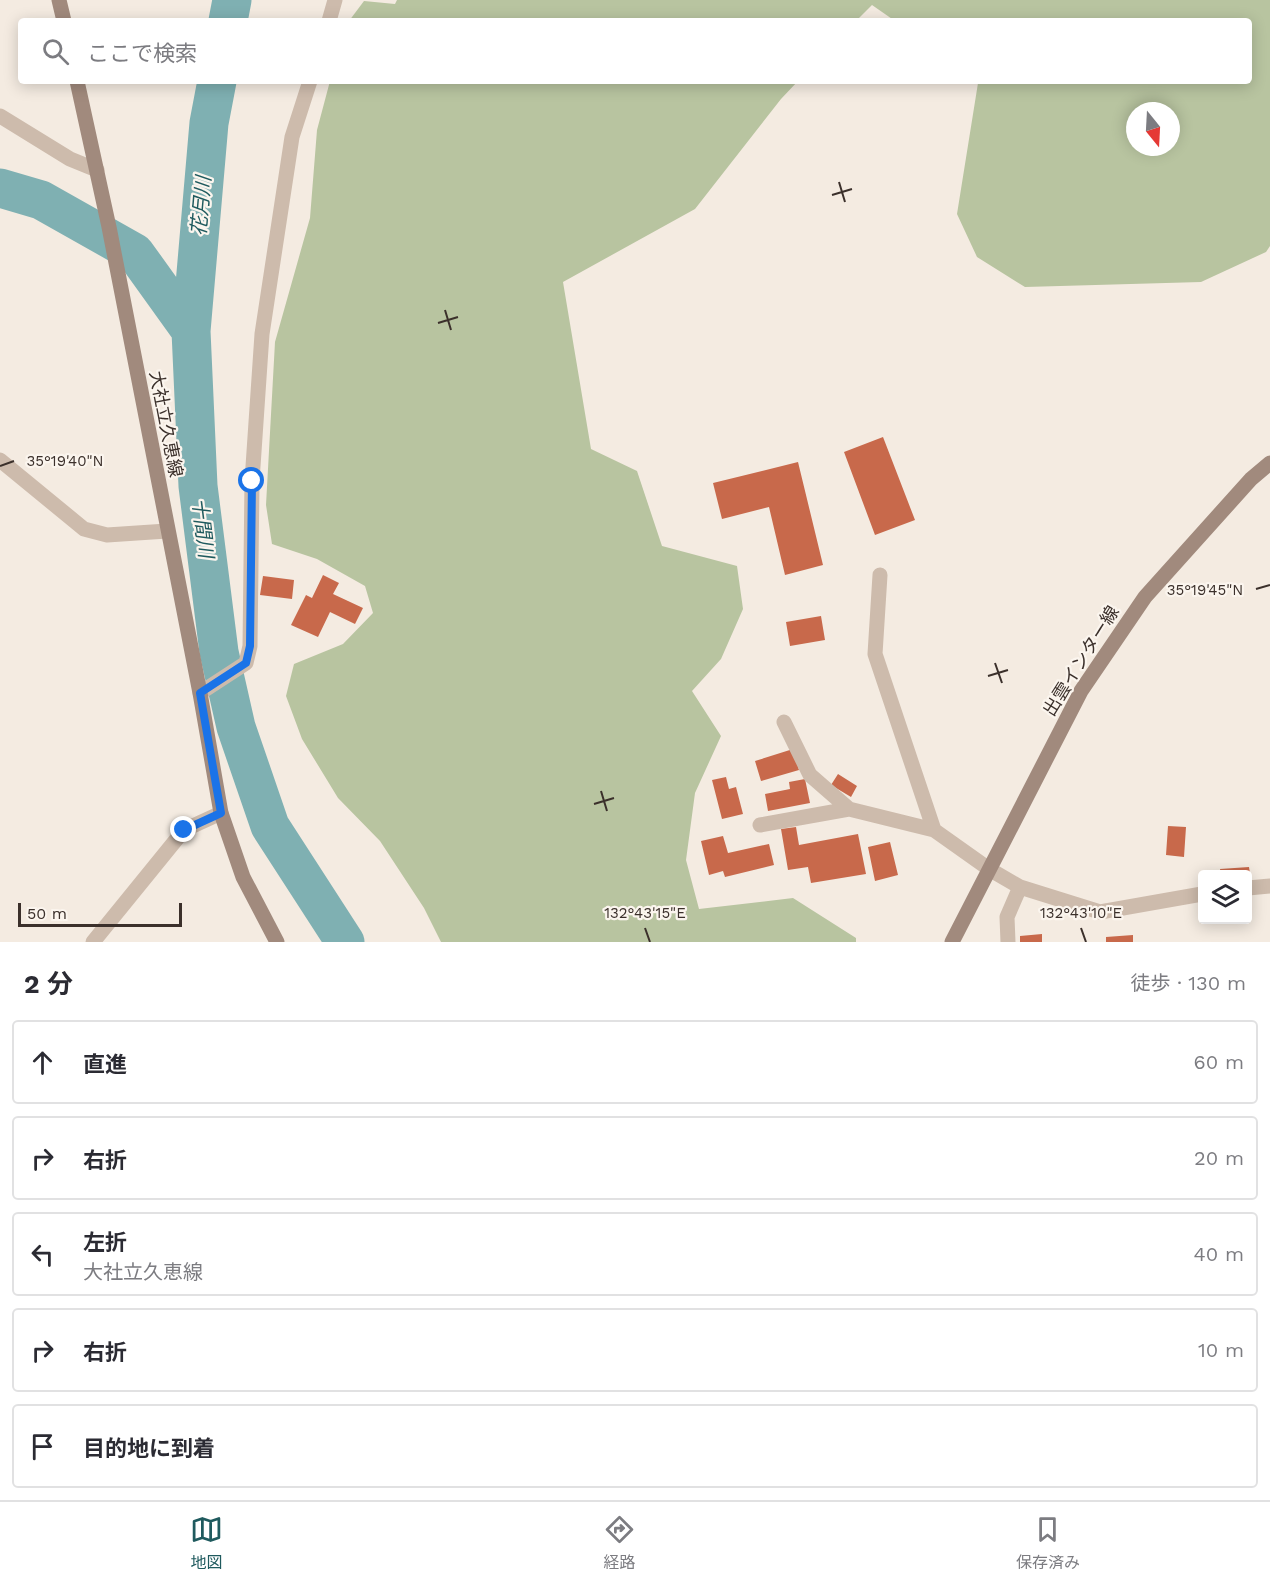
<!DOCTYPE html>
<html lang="ja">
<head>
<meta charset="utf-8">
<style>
  :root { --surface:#fff; --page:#f2f2f3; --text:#2b2b33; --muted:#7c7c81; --line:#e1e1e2; --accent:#1f5a5e }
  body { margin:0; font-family:"Work Sans","Noto Sans JP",sans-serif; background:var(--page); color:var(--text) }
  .controls { position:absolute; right:18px; bottom:18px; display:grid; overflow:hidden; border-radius:6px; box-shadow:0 3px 15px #0003 }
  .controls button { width:54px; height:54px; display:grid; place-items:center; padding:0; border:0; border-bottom:2px solid var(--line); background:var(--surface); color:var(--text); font:30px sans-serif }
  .compass { position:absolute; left:1126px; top:102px; width:54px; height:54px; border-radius:50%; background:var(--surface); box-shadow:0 3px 15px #0003; rotate:162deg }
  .scale { position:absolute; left:18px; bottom:15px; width:164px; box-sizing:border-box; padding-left:6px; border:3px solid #3b302b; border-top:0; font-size:16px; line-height:21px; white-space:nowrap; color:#3b302b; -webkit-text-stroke:4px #fbf5ee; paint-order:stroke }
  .stop { position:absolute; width:18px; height:18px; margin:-14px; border:4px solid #1a73e8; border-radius:50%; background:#fff }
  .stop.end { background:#1a73e8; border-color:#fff; box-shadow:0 2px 6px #0008 }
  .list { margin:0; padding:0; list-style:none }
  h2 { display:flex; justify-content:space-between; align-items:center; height:78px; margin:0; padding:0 24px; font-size:26px }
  h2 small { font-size:20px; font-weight:400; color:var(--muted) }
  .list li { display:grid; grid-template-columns:39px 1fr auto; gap:18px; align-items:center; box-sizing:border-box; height:84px; margin:0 12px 12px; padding:0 12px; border:2px solid var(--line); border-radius:6px }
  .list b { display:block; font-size:22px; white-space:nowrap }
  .list p { margin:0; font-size:20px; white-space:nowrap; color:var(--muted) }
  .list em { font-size:20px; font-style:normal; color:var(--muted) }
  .icon { flex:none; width:33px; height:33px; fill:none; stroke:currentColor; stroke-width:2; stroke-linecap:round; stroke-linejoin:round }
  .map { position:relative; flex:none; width:1270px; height:942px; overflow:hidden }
  .search { position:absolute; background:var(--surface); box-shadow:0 3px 15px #0003; left:18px; right:18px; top:18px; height:66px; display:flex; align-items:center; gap:15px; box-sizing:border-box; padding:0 21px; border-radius:6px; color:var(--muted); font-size:22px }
  .sheet { height:558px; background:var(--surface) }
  nav { display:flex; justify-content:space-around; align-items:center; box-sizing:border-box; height:84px; border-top:2px solid var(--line); background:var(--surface); font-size:16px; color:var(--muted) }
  nav a { display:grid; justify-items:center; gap:3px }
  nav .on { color:var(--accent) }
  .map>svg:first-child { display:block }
</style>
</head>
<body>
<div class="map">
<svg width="1270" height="942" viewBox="0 0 1270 942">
  <rect width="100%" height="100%" fill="#f4ebe1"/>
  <!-- green -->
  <path fill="#b8c4a0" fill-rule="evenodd" d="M 397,0 L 1270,0 L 1270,246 L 1266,252 L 1201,282 L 1025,287 L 977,257 L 957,214 L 978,83 L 977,81 L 1249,81 L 1249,21 L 895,21 L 872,5 L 856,21 L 349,21 L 364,1 L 395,4 ZM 1135,111 L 1171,111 L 1171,147 L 1135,147 Z
    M 330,81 L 798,81 L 781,99 L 695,209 L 563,282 L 591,449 L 637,471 L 662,546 L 737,566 L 743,609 L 721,659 L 692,691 L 721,736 L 695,793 L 686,860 L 699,909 L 793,898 L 856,938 L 856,942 L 441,942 L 424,908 L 380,841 L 338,798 L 302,739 L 286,696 L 294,664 L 343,644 L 373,613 L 365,586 L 317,559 L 272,544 L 266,505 L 275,342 L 310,218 L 317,130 Z"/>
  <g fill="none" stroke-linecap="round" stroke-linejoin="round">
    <!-- river -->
    <path stroke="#7fb0b2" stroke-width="39" d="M 228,21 L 232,0
      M 217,81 L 209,123 L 191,331 L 198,486 L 219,652 L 236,727 L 270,826 L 345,942
      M 0,188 L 41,200 L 135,253 L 191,331"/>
  </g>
  <!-- building -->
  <path fill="#c8694b" d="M 883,437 L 915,520 L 875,535 L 844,452 Z
    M 798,462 L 823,565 L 785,575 L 769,507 L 722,519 L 713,483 Z
    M 323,575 L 339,583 L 333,594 L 363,608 L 355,624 L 330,612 L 318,637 L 291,625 L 306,595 L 312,598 Z
    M 263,576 L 294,580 L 292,599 L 260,595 Z
    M 821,616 L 825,640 L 790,646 L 786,622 Z
    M 793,749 L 799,770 L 761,781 L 755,761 Z
    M 838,774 L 857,786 L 851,797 L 831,785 Z
    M 726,777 L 729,789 L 736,787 L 743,814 L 722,819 L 712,780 Z
    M 805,779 L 810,803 L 768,811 L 765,794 L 790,789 L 789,782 Z
    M 1168,826 L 1186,827 L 1184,857 L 1166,855 Z
    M 796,827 L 799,845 L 858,834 L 866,874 L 811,883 L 808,867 L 788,870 L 781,829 Z
    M 723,836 L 728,853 L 769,844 L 774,865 L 725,877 L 723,871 L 709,875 L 701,841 Z
    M 890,842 L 898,875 L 875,881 L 868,847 Z
    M 1249,867 L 1251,881 L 1248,882 L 1248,874 L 1221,874 L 1220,869 Z
    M 1042,934 L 1042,942 L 1020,942 L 1020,936 Z
    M 1133,935 L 1133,942 L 1106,942 L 1106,937 Z"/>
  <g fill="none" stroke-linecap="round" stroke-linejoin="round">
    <!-- minor -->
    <path stroke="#cdbbac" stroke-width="15" d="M 329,21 L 335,0
      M 0,116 L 70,159 L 97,170
      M 0,460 L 84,529 L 107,535 L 167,531
      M 880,575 L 875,654 L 934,830 L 989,869 L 1020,887 L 1100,912 L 1202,894
      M 200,693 L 246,663 L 250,646 L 252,481 L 262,334 L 292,137 L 310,81
      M 784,722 L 810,775 L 849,809
      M 760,825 L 849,809 L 934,830
      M 1248,888 L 1270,886
      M 93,942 L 184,830 L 221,813
      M 1008,942 L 1007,917 L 1020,887"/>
    <!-- secondary -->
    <path stroke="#a18a7d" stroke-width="15" d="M 59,0 L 64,21
      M 77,81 L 109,227 L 200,693 L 221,813 L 243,877 L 277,942
      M 952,942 L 1081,691 L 1145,597 L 1251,479 L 1270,463"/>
  </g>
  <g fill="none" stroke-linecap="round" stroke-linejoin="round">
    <!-- route -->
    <path stroke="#1a73e8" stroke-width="8" d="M 184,830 L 221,813 L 200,693 L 246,663 L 250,646 L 252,481"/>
  </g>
  <!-- ticks -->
  <path fill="none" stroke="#3b302b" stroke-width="2" d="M 839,182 L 845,202M 832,195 L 852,189M 445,310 L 451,330M 438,323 L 458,317M 0,466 L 14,461M 1256,589 L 1270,585M 995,663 L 1002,683M 988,676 L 1008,670M 601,791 L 607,811M 594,804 L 614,798M 645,928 L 650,942M 1081,928 L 1086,942"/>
  <g text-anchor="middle" stroke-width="4.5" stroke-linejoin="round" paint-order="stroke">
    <!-- street labels -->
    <g font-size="18" fill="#3b302b" stroke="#fbf5ee">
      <text transform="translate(166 424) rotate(79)" y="6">大社立久恵線</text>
      <text transform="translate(1081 661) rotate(-58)" y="6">出雲インター線</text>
    </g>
    <!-- water labels -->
    <g font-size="20" font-style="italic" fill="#1f5a5e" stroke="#fbf5ee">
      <text transform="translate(201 206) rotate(-85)" y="7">花月川</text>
      <text transform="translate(203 528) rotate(83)" y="7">十間川</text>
    </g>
  </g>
  <g font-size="15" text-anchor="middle" fill="#3b302b" stroke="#fbf5ee" stroke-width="4.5" stroke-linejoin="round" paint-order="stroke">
    <text x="65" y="466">35°19'40"N</text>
    <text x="1205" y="595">35°19'45"N</text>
    <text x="645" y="918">132°43'15"E</text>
    <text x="1081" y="918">132°43'10"E</text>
  </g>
</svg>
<div class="controls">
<button><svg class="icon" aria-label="layers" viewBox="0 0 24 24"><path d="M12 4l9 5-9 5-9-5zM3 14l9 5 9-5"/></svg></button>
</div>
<svg class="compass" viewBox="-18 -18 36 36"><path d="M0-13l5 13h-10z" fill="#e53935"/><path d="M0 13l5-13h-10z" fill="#7c7c81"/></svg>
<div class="scale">50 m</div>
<div class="stop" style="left:252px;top:481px"></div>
<div class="stop end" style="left:184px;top:830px"></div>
<div class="search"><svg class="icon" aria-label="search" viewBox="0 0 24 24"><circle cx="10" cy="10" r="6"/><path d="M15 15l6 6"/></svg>ここで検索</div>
</div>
<section class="sheet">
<h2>2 分<small>徒歩 · 130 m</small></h2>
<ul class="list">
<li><svg class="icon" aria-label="ahead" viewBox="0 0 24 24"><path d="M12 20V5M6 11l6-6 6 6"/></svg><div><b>直進</b></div><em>60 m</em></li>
<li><svg class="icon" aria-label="right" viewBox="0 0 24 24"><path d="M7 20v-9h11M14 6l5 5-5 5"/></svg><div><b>右折</b></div><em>20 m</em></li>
<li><svg class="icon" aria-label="left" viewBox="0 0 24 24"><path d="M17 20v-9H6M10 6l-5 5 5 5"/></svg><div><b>左折</b><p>大社立久恵線</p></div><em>40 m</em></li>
<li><svg class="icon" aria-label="right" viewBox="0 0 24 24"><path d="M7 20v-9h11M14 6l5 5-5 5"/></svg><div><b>右折</b></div><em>10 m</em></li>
<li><svg class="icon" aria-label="arrive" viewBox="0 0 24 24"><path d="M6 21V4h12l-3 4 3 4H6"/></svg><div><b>目的地に到着</b></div></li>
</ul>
</section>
<nav>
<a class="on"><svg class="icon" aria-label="map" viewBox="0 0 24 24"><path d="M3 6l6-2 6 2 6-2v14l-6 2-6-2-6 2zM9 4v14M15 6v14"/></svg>地図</a>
<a><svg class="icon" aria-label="directions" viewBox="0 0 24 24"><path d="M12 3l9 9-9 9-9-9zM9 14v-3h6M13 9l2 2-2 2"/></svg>経路</a>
<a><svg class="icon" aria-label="saved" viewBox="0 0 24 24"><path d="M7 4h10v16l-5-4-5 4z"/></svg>保存済み</a>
</nav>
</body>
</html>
